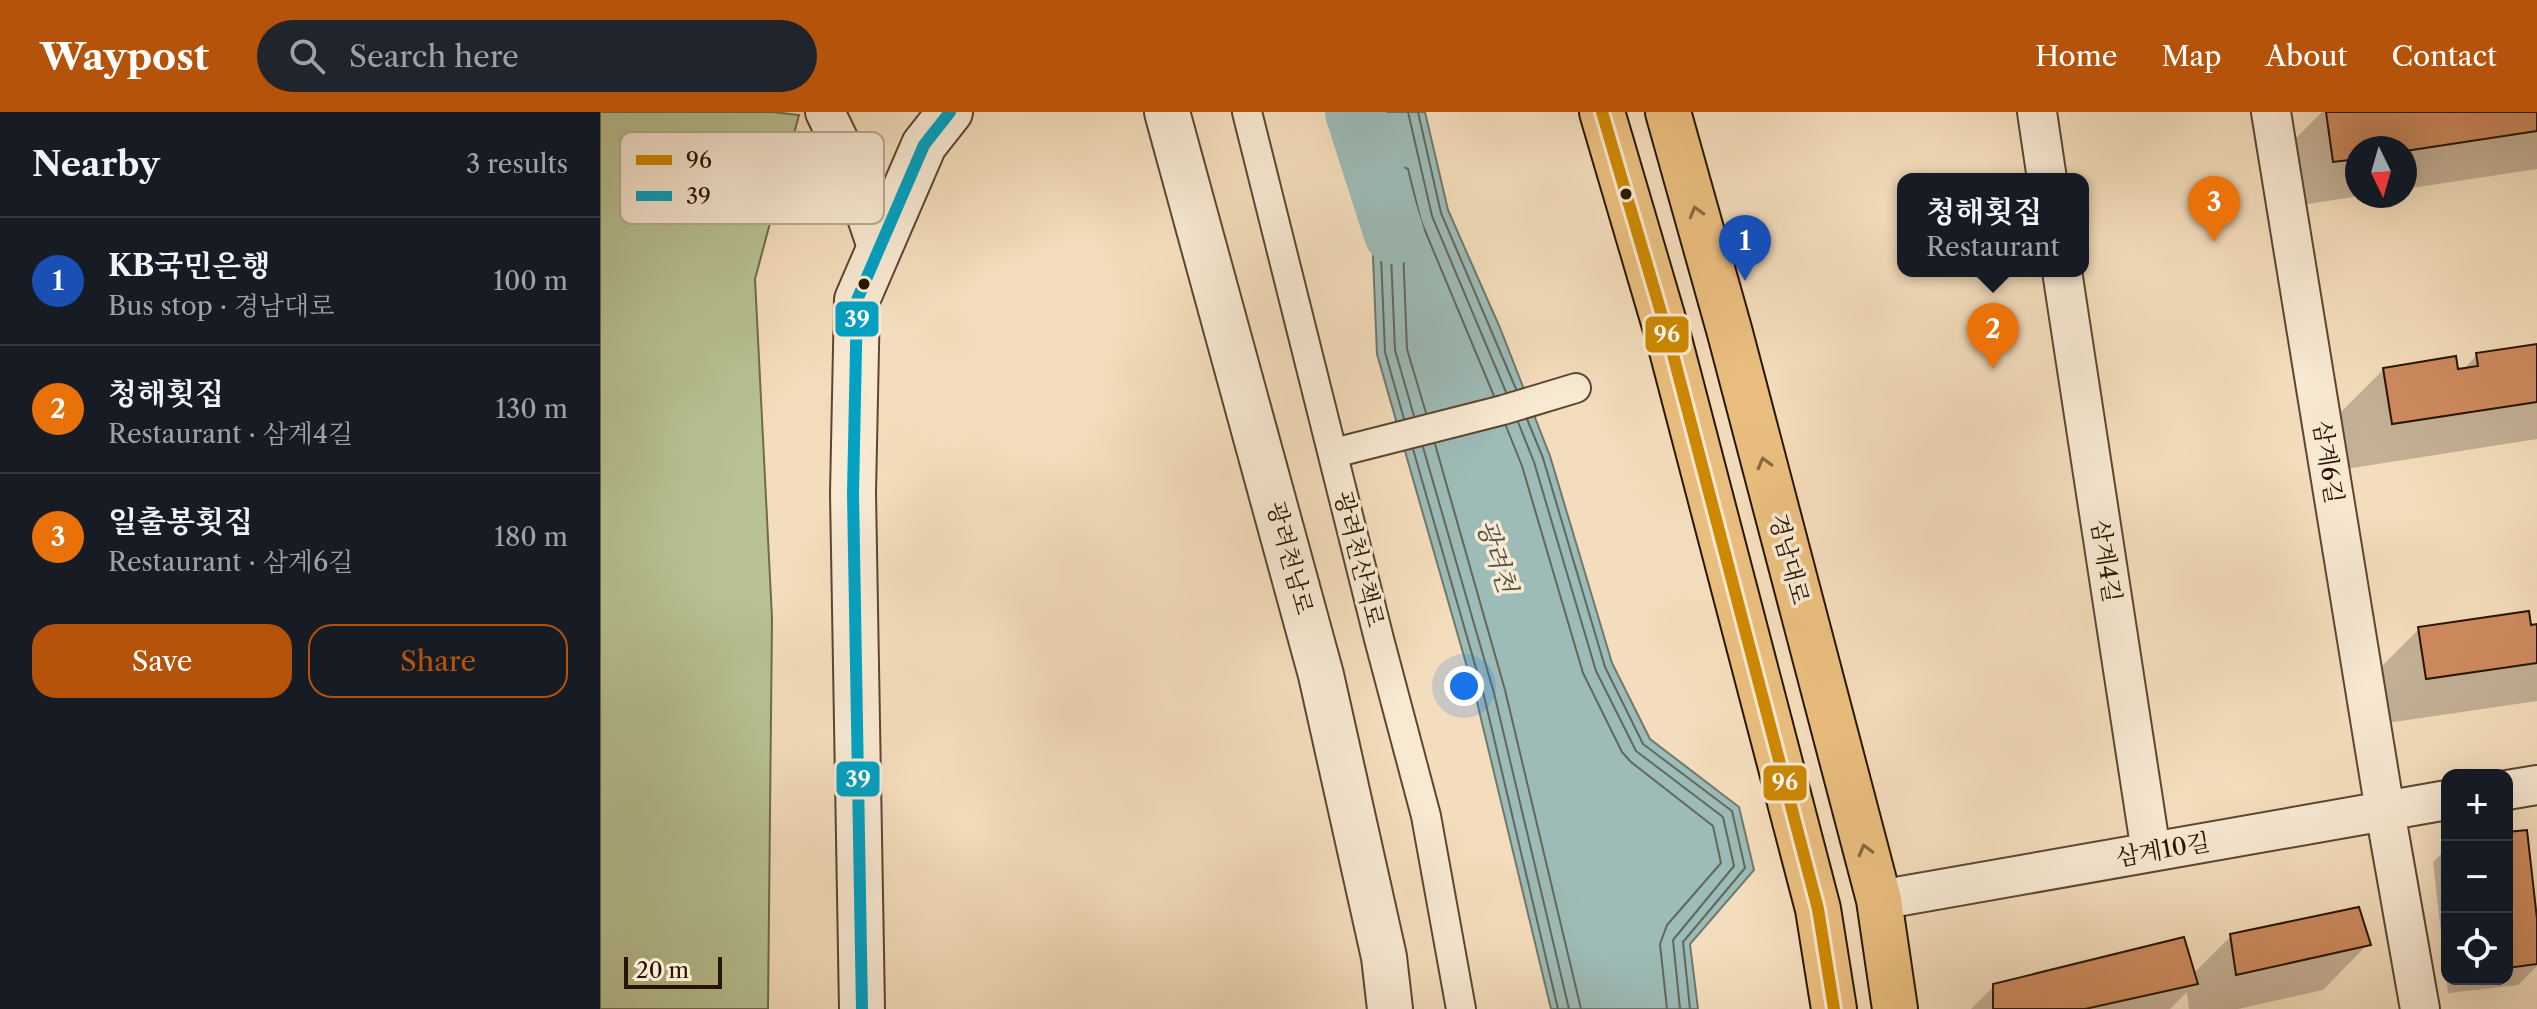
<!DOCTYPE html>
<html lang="en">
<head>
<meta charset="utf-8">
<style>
  :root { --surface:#171b24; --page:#20242c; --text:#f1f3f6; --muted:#9ea1a6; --line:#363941; --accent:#b45309 }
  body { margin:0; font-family:"Libre Caslon Text","Noto Serif KR",serif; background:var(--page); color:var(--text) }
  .controls { position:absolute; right:24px; bottom:24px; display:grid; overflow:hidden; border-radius:16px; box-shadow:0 8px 32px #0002 }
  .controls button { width:72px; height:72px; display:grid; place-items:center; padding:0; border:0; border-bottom:2px solid var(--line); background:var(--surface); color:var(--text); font:40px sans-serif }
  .compass { position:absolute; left:1745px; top:24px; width:72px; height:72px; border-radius:50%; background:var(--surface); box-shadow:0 8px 32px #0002; rotate:175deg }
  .scale { position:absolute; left:24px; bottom:20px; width:98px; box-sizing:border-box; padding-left:8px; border:4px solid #281501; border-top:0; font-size:22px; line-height:28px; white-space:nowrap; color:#281501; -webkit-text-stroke:6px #f8e9d3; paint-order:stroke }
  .you { position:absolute; left:864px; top:574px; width:28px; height:28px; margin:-20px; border:6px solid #fff; border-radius:50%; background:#1a73e8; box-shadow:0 0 0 12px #1a73e833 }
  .badge { display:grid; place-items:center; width:52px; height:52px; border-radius:50%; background:var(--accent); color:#fff; font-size:26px; font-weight:700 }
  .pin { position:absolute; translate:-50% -66px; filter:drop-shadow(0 2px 4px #0008) }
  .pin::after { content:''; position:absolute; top:42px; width:28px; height:24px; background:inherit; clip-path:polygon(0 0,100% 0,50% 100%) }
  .popup { position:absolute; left:1297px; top:61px; width:192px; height:104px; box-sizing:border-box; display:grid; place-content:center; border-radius:16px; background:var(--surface); filter:drop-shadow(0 2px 6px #0005); font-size:26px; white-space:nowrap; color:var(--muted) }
  .popup b { font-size:30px; color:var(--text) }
  .popup::after { content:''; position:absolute; left:50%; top:100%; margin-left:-16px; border:16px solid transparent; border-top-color:var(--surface) }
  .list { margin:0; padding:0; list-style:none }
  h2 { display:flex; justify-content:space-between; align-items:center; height:104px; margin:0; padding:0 32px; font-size:34px }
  h2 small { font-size:26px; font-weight:400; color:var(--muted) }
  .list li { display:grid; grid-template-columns:52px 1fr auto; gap:24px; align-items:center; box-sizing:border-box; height:128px; padding:0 32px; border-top:2px solid var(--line) }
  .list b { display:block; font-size:30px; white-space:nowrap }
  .list p { margin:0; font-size:26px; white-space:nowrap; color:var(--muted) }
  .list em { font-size:26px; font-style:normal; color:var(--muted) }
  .actions { display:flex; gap:16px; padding:24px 32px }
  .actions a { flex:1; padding:18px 0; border:2px solid var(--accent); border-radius:24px; text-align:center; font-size:28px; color:var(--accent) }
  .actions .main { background:var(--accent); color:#fff }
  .icon { flex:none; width:44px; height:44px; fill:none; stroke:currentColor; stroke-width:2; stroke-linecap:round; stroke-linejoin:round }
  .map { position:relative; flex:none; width:1937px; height:897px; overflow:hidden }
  header { display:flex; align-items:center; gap:48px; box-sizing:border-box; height:112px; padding:0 40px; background:var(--accent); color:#fff }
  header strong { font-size:38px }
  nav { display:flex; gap:44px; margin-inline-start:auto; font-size:28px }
  .search { width:560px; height:72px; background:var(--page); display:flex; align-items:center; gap:20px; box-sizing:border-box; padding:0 28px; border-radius:44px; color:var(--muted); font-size:30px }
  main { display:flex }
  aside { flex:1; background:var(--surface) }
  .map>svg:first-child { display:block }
</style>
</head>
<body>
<header>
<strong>Waypost</strong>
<div class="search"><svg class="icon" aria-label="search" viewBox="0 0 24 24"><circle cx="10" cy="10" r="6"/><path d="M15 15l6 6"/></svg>Search here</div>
<nav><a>Home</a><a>Map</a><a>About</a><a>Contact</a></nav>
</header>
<main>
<aside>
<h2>Nearby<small>3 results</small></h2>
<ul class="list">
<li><span class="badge" style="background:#1a4fb4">1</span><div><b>KB국민은행</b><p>Bus stop · 경남대로</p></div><em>100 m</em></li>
<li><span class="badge" style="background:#e8710a">2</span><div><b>청해횟집</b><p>Restaurant · 삼계4길</p></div><em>130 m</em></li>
<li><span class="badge" style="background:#e8710a">3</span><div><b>일출봉횟집</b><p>Restaurant · 삼계6길</p></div><em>180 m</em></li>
</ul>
<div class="actions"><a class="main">Save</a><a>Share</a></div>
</aside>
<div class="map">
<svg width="1937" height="897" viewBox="0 0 1937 897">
  <rect width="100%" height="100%" fill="#f4ddbc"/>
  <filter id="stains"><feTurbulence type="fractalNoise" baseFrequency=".0025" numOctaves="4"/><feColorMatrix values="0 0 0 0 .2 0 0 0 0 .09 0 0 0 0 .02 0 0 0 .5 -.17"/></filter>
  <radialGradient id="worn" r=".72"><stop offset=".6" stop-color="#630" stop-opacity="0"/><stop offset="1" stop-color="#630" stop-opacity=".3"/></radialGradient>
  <!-- green -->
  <path fill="#b8c293" stroke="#706c4a" stroke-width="2" d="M 0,0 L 173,0 L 199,3 L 155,167 L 172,506 L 168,897 L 0,897 Z"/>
  <!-- water -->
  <path fill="#9dbbb7" stroke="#6e796e" stroke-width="2" d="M 767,0 L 825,0 L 848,98 L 900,216 L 950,344 L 1012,551 L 1050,627 L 1139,695 L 1154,758 L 1090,832 L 1098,897 L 951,897 L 876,586 L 777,242 Z"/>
  <!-- shadow -->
  <path fill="#0003" d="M 1722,0 L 1937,0 L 1937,57 L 1805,77 L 1805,36 L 1757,36 L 1757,84 L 1760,84 L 1688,95 L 1680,42 Z
    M 1937,234 L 1937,327 L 1746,357 L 1738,303 L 1784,257 L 1862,259 L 1877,243 Z
    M 1937,512 L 1937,589 L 1780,612 L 1774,562 L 1819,517 L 1929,515 Z
    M 1907,722 L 1937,824 L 1937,854 L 1918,873 L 1848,881 L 1833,750 L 1847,736 L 1847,867 L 1907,867 Z
    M 1631,824 L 1768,832 L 1723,878 L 1638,897 L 1589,897 L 1587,880 L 1570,897 L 1371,897 L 1394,874 L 1593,862 Z"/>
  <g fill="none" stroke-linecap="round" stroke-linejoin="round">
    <!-- shore -->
    <path stroke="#62685c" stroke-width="2" d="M 775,0 L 785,240 L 804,307
      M 785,0 L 795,238 L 814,304
      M 808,0 L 832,104 L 906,280
      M 818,0 L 841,101 L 916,277
      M 826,301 L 807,237 L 800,59 L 803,55 L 808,57 L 821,109 L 894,284
      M 927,307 L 943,346 L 1005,555 L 1043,632 L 1132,699 L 1145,756 L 1083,830 L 1090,897
      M 918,310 L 934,350 L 996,559 L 1036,639 L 1123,705 L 1134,754 L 1073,828 L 1080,897
      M 906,314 L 922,354 L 983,561 L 1022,640 L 1031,650 L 1113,714 L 1121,751 L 1067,813 L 1060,832 L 1067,897
      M 835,332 L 905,578 L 981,897
      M 823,335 L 894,581 L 969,897
      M 813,337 L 884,584 L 958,897"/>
    <!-- river -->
    <path stroke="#9dbbb7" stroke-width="60" d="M 755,0 L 794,122"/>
  </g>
  <!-- building -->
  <path fill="#ce8b5f" stroke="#281501" stroke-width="2" d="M 1726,0 L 1937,0 L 1937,19 L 1805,39 L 1805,36 L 1757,36 L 1757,47 L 1733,50 Z
    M 1937,232 L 1937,290 L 1792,312 L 1783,256 L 1856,244 L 1858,257 L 1878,254 L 1876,241 Z
    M 1929,499 L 1931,513 L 1937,512 L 1937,551 L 1826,567 L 1818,515 Z
    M 1927,718 L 1937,807 L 1937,852 L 1907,856 L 1907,720 Z
    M 1759,795 L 1771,833 L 1636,863 L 1630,822 Z
    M 1584,825 L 1598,872 L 1485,897 L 1393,897 L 1393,872 Z"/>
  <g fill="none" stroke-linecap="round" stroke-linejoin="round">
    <defs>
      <path id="pedestrian" d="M 647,0 L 779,527 L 826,704 L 861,897
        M 734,341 L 903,298 L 976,276"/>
      <path id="minor" d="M 225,0 L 245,41 L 278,138
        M 1437,0 L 1447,67
        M 1671,0 L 1785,699 L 1820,897
        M 1462,159 L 1551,740
        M 1907,678 L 1937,673
        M 1279,788 L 1847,688"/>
      <path id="tertiary" d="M 567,0 L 721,563 L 784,845 L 790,897
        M 262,897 L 253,381 L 257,188 L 324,33 L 350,0"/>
      <path id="trunk" d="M 1002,0 L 1070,231 L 1218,797 L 1234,897
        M 1068,0 L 1130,221 L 1279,788 L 1295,897"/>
    </defs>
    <!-- pedestrian casing -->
    <use href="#pedestrian" stroke="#5b4730" stroke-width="32"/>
    <!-- minor casing -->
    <use href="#minor" stroke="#5b4730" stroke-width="42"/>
    <!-- tertiary casing -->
    <use href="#tertiary" stroke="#5b4730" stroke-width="48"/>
    <!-- trunk casing -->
    <use href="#trunk" stroke="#281501" stroke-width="48"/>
    <!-- pedestrian -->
    <use href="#pedestrian" stroke="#f8e9d3" stroke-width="28"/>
    <!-- minor -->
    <use href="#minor" stroke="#f8e9d3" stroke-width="38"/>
    <!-- tertiary -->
    <use href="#tertiary" stroke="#f8e9d3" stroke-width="44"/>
    <!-- trunk -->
    <use href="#trunk" stroke="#eabe7e" stroke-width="44"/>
    <defs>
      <path id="bus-1" d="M 1002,0 L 1070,231 L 1218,797 L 1234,897"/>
      <path id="bus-2" d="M 262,897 L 253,381 L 257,188 L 324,33 L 350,0"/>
    </defs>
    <!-- bus-1 casing -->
    <use href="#bus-1" stroke="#f8e9d3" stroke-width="18"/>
    <!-- bus-2 casing -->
    <use href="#bus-2" stroke="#f8e9d3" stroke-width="18"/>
    <!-- bus-1 -->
    <use href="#bus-1" stroke="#ce8900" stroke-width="12"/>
    <!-- bus-2 -->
    <use href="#bus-2" stroke="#02a2c4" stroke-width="12"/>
  </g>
  <!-- one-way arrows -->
  <defs><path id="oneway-chevron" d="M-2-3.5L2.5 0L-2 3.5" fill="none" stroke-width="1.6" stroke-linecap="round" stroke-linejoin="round" transform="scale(2)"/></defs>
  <g stroke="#896a40">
    <use href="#oneway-chevron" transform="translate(1096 100) rotate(-106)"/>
    <use href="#oneway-chevron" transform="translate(1164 351) rotate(-105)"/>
    <use href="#oneway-chevron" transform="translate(1265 738) rotate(-105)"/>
  </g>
  <!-- markers -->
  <g fill="#281501" stroke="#f8e9d3" stroke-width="3">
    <circle cx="1026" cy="82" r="7"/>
    <circle cx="264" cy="172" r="7"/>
  </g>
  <g text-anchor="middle" stroke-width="7" stroke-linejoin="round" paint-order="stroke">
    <!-- street labels -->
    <g font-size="24" fill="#281501" stroke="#f8e9d3">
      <text transform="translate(1728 350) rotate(81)" y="8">삼계6길</text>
      <text transform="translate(690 446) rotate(75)" y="8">광려천남로</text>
      <text transform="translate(759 447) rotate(76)" y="8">광려천산책로</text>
      <text transform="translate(1189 447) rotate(75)" y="8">경남대로</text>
      <text transform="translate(1506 449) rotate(81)" y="8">삼계4길</text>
      <text transform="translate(1563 738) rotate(-10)" y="8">삼계10길</text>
    </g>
    <!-- water labels -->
    <g font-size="26" font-style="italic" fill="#514f41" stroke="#f8e9d3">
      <text transform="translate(897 444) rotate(72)" y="9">광려천</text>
    </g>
  </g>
  <!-- legend -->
  <rect x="20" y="20" width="264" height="92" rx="12" fill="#f8e9d3" stroke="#baa994" stroke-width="2"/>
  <rect x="36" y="43" width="36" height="10" fill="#ce8900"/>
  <rect x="36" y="79" width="36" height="10" fill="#02a2c4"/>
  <g font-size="22" fill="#281501">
    <text x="86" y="56">96</text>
    <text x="86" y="92">39</text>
  </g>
  <g stroke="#f8e9d3" stroke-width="3">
    <rect x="234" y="188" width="46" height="38" rx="8" fill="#02a2c4"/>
    <rect x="1044" y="203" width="46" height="39" rx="8" fill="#ce8900"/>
    <rect x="235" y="648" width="46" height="38" rx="8" fill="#02a2c4"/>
    <rect x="1162" y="652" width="46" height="38" rx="8" fill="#ce8900"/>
  </g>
  <g font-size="22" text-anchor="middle" font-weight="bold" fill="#fff">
    <text x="257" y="215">39</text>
    <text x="1067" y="230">96</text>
    <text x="258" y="675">39</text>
    <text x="1185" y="678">96</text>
  </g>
  <rect width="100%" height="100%" filter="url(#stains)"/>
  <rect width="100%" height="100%" fill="url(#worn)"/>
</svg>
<div class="controls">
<button>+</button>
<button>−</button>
<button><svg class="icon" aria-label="locate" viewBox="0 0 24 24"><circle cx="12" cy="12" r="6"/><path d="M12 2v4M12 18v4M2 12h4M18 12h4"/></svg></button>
</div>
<svg class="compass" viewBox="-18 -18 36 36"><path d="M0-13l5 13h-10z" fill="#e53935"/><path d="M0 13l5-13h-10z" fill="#9ea1a6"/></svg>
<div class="scale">20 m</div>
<div class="you"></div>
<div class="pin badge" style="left:1145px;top:169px;background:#1a4fb4">1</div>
<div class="pin badge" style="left:1393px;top:257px;background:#e8710a">2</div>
<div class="popup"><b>청해횟집</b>Restaurant</div>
<div class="pin badge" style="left:1614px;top:130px;background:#e8710a">3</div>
</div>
</main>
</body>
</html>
